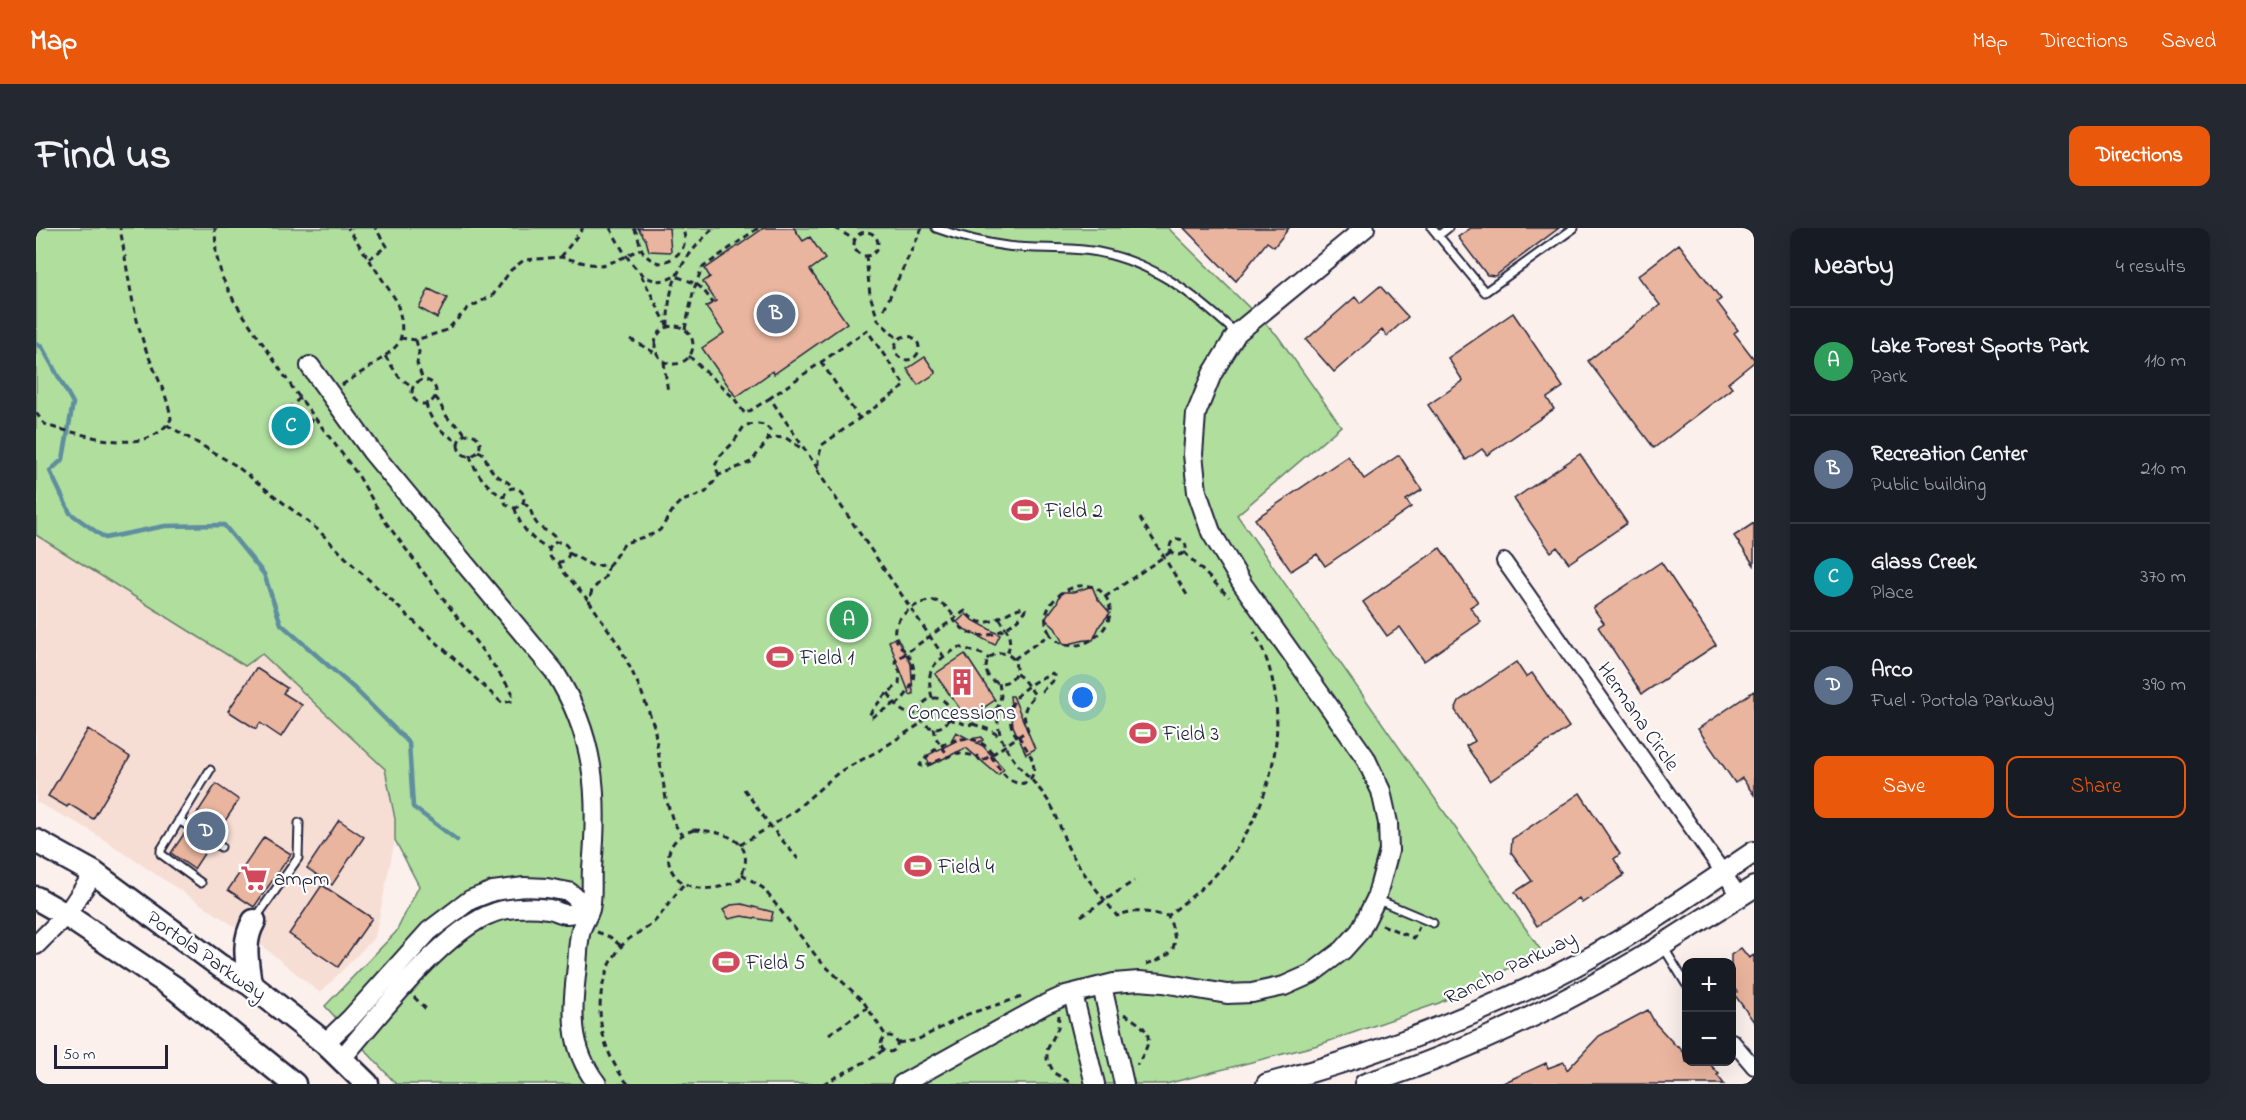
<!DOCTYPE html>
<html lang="en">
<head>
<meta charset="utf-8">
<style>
  :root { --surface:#171b24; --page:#242831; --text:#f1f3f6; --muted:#9ea1a6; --line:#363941; --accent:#ea580c }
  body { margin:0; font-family:"Indie Flower",sans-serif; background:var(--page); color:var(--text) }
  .controls { position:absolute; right:18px; bottom:18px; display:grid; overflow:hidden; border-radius:12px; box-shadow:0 6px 24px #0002 }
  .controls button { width:54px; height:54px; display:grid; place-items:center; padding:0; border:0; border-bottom:2px solid var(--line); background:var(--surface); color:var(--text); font:30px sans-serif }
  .scale { position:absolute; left:18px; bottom:15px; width:114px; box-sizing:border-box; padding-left:6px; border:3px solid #22223b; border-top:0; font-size:16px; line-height:21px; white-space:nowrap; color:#22223b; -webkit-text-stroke:4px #fff; paint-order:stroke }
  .you { position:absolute; left:1047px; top:470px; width:21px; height:21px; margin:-15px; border:4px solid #fff; border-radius:50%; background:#1a73e8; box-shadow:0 0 0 9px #1a73e833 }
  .badge { display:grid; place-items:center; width:39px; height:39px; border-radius:50%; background:var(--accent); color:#fff; font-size:20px; font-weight:700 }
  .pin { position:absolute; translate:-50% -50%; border:3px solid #fff; box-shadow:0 2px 6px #0006 }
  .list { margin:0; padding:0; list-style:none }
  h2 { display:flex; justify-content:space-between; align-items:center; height:78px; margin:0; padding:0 24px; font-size:26px }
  h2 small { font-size:20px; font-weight:400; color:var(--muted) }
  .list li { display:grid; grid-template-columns:39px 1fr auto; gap:18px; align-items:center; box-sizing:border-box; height:108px; padding:0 24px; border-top:2px solid var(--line) }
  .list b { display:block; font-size:22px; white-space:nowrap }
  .list p { margin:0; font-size:20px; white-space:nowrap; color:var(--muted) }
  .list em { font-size:20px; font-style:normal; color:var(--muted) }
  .actions { display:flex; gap:12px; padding:18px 24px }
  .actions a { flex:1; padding:14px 0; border:2px solid var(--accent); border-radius:12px; text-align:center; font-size:21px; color:var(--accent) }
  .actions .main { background:var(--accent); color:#fff }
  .map { position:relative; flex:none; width:1718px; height:856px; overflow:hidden; border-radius:12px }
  header { display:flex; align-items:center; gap:36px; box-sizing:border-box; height:84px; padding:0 30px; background:var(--accent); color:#fff }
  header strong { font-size:28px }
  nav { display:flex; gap:33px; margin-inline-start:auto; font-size:21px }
  .intro { display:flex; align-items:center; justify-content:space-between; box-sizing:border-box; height:144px; padding:0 36px }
  h1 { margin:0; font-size:42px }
  .button { padding:15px 27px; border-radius:12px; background:var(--accent); color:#fff; font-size:21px; font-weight:700 }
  main { display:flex; gap:36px; padding:0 36px }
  aside { flex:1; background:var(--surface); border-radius:12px; box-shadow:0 6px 24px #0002 }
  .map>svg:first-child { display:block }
</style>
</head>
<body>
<header>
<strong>Map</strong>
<nav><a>Map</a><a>Directions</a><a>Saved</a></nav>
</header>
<div class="intro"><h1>Find us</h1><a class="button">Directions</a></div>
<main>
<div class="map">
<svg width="1718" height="856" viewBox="0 0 1718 856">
  <rect width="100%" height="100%" fill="#fbf0ec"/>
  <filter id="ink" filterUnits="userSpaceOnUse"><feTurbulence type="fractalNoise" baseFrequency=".0167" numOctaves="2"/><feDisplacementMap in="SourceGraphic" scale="12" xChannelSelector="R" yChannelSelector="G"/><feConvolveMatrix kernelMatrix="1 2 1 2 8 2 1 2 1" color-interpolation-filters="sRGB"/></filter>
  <g filter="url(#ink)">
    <!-- built -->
    <path fill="#f6ded5" d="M 0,307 L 209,438 L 226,426 L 349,541 L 359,591 L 359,612 L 339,709 L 284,765 L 219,712 L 47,598 L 0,574 Z"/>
    <!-- green -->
    <path fill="#afde9d" stroke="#68806c" stroke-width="1.5" d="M 0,0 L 1132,0 L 1241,107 L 1305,198 L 1201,287 L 1506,724 L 1403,775 L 1282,817 L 1130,856 L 360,856 L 289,778 L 360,704 L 383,658 L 359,612 L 359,591 L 349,541 L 226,426 L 209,438 L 0,307 Z"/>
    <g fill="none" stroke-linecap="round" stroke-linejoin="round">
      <!-- stream -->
      <path stroke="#5e8e9f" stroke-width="4.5" d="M 0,116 L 6,119 L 37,175 L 27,231 L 14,243 L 34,285 L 69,310 L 129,298 L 188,297 L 228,346 L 245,396 L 319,461 L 373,515 L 377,579 L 421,612"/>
    </g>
    <!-- building -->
    <path fill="#eab59e" stroke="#22223b" stroke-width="1.5" d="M 602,0 L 633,0 L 635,24 L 613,23 L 610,12 Z
      M 728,0 L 758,0 L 767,13 L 774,9 L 789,31 L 774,42 L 811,95 L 738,146 L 737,143 L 700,169 L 666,120 L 688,105 L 670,79 L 680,73 L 667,54 L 674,49 L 669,41 Z
      M 1148,0 L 1253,0 L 1238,19 L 1231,14 L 1200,53 Z
      M 1435,0 L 1523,0 L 1459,48 L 1451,47 L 1422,9 Z
      M 1643,16 L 1685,71 L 1681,74 L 1702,102 L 1698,105 L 1718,131 L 1718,134 L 1692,155 L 1696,160 L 1618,220 L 1552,133 L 1624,77 L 1602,48 Z
      M 1344,58 L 1372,89 L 1351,108 L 1346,102 L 1298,144 L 1270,112 L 1319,69 L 1324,75 Z
      M 393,61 L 411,70 L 401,90 L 383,80 Z
      M 1477,85 L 1527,159 L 1511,170 L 1518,181 L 1451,227 L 1446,221 L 1430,232 L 1392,177 L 1427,153 L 1412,130 Z
      M 889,129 L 900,145 L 882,157 L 871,141 Z
      M 1544,226 L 1591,295 L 1533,335 L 1521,319 L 1515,324 L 1478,271 Z
      M 1363,227 L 1386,262 L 1370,272 L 1375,279 L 1289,338 L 1281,326 L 1255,343 L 1219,291 L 1312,228 L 1328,251 Z
      M 1718,295 L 1718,337 L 1698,308 Z
      M 1404,320 L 1442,374 L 1434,379 L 1445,394 L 1388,433 L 1364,399 L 1351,408 L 1327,374 Z
      M 1625,334 L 1680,417 L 1606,466 L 1562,399 L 1568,395 L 1557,380 Z
      M 1056,358 L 1061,370 L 1074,385 L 1064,397 L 1057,412 L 1049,412 L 1028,417 L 1019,400 L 1009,391 L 1021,375 L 1025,364 L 1038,364 Z
      M 930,386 L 935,391 L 964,407 L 959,417 L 928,401 L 921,394 Z
      M 861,409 L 875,436 L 877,466 L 874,467 L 853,413 Z
      M 929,426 L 959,472 L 931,491 L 899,446 Z
      M 1480,434 L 1490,449 L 1496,445 L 1533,499 L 1454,553 L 1430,518 L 1439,513 L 1419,482 L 1423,473 Z
      M 220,440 L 251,460 L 247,465 L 266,477 L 245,509 L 224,495 L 220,501 L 192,483 Z
      M 1718,463 L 1718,567 L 1706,550 L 1699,555 L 1662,501 Z
      M 974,468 L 977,468 L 999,521 L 990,526 L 977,498 Z
      M 52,501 L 94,529 L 57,591 L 33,576 L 31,579 L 12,568 Z
      M 920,504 L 933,511 L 946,509 L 947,512 L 941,515 L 947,518 L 968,541 L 962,547 L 930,520 L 894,537 L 890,528 L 920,513 L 916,511 Z
      M 180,556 L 203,572 L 179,608 L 156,593 Z
      M 1544,565 L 1584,626 L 1578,631 L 1588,647 L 1546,675 L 1543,670 L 1501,698 L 1479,664 L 1496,653 L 1475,624 L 1476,611 Z
      M 303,592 L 328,609 L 296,657 L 271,640 Z
      M 150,603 L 173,618 L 158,641 L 135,625 Z
      M 228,609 L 255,626 L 218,679 L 192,662 Z
      M 286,657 L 336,690 L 302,739 L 253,706 Z
      M 706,676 L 737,684 L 735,693 L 706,688 L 693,691 L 687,682 L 695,677 Z
      M 1705,720 L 1713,730 L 1718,727 L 1718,794 L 1698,766 L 1701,764 L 1695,756 L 1695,727 Z
      M 1612,782 L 1619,795 L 1641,819 L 1642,818 L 1650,827 L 1650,834 L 1672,834 L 1683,846 L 1681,847 L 1688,856 L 1465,856 L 1510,835 L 1512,840 L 1528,834 L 1531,842 L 1563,808 Z"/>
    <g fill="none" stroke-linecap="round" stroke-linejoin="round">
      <defs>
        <path id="service" d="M 900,0 C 922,8 947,15 971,18 C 1001,22 1032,18 1062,24 C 1119,35 1157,66 1199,104
          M 1396,0 L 1449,64 L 1538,0
          M 1402,8 L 1412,0
          M 143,592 L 185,619
          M 165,655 L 125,626 L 125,622 L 174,542
          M 1340,671 L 1397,695
          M 219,691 L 262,630 L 263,595
          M 1628,720 L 1650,756"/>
        <path id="minor" d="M 1468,333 L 1703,667
          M 1696,813 L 1718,839"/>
        <path id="tertiary" d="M 274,138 L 336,224 L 518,443 C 559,507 563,566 556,640 C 555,653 557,668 554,681 C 552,688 547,695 545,702 C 542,713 542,727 541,738 C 536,783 532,818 561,856
          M 0,717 L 30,687 L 58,645
          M 1066,758 L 1088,856
          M 1037,766 L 1059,856
          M 289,815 L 314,791 L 393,703 L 434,672 L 457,663 L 488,659 L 511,660 L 533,664 L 554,681
          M 306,830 C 343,788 413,693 467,682 C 482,679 499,679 513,681 C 519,682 525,686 531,686 C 538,686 547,682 554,681
          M 866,856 L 1010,776 L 1030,767 L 1078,755 L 1103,753 L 1127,755 L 1191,766 L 1216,765 L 1248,758 L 1275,746 L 1307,722 L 1324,703 L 1340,671 L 1353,623 L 1352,595 L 1345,563 L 1329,529 L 1207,357 L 1175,304 L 1161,264 L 1157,226 L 1160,186 L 1176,146 L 1201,105 L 1329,0"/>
        <path id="secondary" d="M 1231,856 C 1331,830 1424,794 1517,749 C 1588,714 1653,668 1718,624
          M 1329,856 C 1431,824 1530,775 1622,720 C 1654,700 1686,679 1718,659"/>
        <path id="primary" d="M 0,613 L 58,645 L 184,738 L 214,756 L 289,815 L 331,856
          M 0,670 L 30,687 L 140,761 L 258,856
          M 214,756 C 211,733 206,714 218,693"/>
      </defs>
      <!-- service casing -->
      <use href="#service" stroke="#22223b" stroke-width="11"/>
      <!-- minor casing -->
      <use href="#minor" stroke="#22223b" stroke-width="18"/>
      <!-- tertiary casing -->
      <use href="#tertiary" stroke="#22223b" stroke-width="22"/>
      <!-- secondary casing -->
      <use href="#secondary" stroke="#22223b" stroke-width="24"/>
      <!-- primary casing -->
      <use href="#primary" stroke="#22223b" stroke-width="27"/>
      <!-- path -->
      <path stroke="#22223b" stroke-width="3" stroke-dasharray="6 4.5" stroke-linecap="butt" d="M 574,0 C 588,23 606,67 639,48 C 662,56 663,55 677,75
        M 598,0 C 607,17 601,27 623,35 C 641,32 655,18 646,0
        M 799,0 L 819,12
        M818 16a12 12 0 1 1 24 0a12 12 0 1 1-24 0Z
        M 830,28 L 834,67 L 842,92 L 863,112
        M 525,29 L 547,0
        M 333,31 L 351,18 L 339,0
        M 605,47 L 631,97
        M 848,81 L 886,0
        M619 117a19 19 0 1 1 38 0a19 19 0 1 1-38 0Z
        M 632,99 C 631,52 646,32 677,0
        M 649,101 L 658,61 L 666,40 L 722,0
        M859 120a12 12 0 1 1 24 0a12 12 0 1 1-24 0Z
        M 364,110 L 380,112 L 411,102 L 431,81 L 457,67 L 475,42 L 488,32 L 525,29 L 553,36 L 566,37 L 582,32 L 604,21
        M 594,111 L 621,126
        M 380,112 L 383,124 L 381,135 L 387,152
        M 349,128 L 363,149 L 377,159
        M 653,128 L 698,170 L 709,186 L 734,170
        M 628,134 L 632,165
        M 785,134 L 823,190
        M376 164a12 12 0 1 1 24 0a12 12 0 1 1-24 0Z
        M 306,157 C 318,149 358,125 363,114 C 369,102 364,84 360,72 L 312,0
        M 399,169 C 405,174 406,183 412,190 C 418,197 426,198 429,207
        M 264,170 L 252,181 L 252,192 L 262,200 L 267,201 L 278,189
        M 390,175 C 393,192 407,208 423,213
        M 0,185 C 3,188 6,194 9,196 C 16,200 28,202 36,204 C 68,212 114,225 135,191 C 132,165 115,139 107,113 C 95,76 91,38 84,0
        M 131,197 L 199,237 L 282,302 L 318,338 L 466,475 L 475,473 L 476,464 L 461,442 L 348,292 L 322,247 L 258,162 L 198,73 L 186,49 L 180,26 L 179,0
        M422 217a11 11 0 1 1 22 0a11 11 0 1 1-22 0Z
        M 442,223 L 448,226 C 451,235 455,244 463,249 C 469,253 472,253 476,259
        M 434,227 C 438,244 452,260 467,269
        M 782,241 L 734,170 L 831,102 L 869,158 L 786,217 L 782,231 L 782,244 L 908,429
        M 683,247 L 679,238 L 683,229 L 697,215 L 709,197 L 722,196 L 729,197 L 734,202 L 732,212
        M468 270a10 10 0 1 1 20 0a10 10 0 1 1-20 0Z
        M 487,275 C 497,279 495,291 503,298 C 509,304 518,304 521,314
        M 479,280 C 482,297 498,315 513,321
        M 1104,290 L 1151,367
        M1134 319a8 8 0 1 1 16 0a8 8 0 1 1-16 0Z
        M513 324a10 10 0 1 1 20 0a10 10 0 1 1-20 0Z
        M 1148,324 L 1193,369
        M 533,325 L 557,338 L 573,337 L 589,315 L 617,306 L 624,302 L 639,279 L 644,274 L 670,264 L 683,247 L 715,234 L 732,212 L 738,209 L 750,210 L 765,220
        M 523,335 L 526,342 L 552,372
        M 573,337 L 569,349 L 556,362 L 553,373 L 584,419 L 604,460 L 618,498 L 630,571 L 637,593 L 646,608
        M 1069,369 L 1136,323
        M 963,390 C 972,403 977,411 971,426
        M950 440a15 15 0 1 1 30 0a15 15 0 1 1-30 0Z
        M 978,431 L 1014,406 C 1033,435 1085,404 1072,373 C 1055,336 993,373 1014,406
        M 852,465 C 863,480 864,487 884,486
        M884 485a15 15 0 1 1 30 0a15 15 0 1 1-30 0Z
        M 896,470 C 889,438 897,436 923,419 L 946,426 L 953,431
        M 859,475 L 836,489 L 833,487 L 847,469 L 863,456 L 864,444 L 859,433 L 929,383 C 950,409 965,383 988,379 L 990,382 C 971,406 940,420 918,392
        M 860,477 C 875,465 884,446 873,428 C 866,419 857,414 859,400 C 862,386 885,371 899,373 C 909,375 914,383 919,390
        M 962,479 C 957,529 997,543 1017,581 C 1025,596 1027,614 1037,628 C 1049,649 1066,668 1081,688 C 1098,680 1114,685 1132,688
        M 913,491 L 932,497 L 937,496 L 962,479 L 965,468 L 963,455
        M 937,496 L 954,502 L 963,508
        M 898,500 L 900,510 L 913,529
        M 981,509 C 960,477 988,457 1016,445 L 1018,447 L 1018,451 L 1005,464 L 1007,465
        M 957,526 C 937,498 901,513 884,537 L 887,539 L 921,525 L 941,528 L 945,534 L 992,502 C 986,487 987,479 999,467 L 986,450 L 979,445
        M 955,528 C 963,540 974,561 992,554 C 1006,539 991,522 983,509
        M 708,561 L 735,599 L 762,631
        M 658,602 C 690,603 724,614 703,652 C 636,684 608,616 658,602 Z
        M 704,617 L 756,585 L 803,544 L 844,522 L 887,494
        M 706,646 L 727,660 L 784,733 L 827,773 L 850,808
        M 1045,688 L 1098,653
        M 1346,697 L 1378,710 L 1383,699
        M 561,704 L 574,709 L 585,718
        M 1110,736 C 1141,727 1144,717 1132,688 C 1149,673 1168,660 1183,643 C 1240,579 1261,480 1218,404
        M 378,769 L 391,782
        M 1088,786 C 1116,803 1119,808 1101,837
        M 1023,787 L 1022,800 L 1011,822 L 1011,831 L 1018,845 L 1037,856
        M 793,806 L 831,780
        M845 816a8 8 0 1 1 16 0a8 8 0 1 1-16 0Z
        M 862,815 L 881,812 L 932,786 L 989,768
        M 592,856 C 560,818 553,762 584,720 C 592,708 610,703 620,692 C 630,681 638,667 648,656
        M 787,856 L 838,829 L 847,822"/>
      <!-- service -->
      <use href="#service" stroke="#fff" stroke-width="7"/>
      <!-- minor -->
      <use href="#minor" stroke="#fff" stroke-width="14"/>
      <!-- tertiary -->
      <use href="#tertiary" stroke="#fff" stroke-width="18"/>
      <!-- secondary -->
      <use href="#secondary" stroke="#fff" stroke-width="20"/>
      <!-- primary -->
      <use href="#primary" stroke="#fff" stroke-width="22"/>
    </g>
  </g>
  <!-- icons -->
  <defs>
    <symbol id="stadium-bare" viewBox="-9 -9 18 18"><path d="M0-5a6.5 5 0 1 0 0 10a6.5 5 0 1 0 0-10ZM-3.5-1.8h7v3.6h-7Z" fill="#d1495b" stroke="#fff" stroke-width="2.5" paint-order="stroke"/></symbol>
    <symbol id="building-bare" viewBox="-9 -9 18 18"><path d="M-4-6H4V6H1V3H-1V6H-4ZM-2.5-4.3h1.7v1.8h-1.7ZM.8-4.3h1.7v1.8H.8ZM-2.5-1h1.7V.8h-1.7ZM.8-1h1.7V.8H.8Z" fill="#d1495b" stroke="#fff" stroke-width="2.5" paint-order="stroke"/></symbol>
    <symbol id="supermarket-bare" viewBox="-9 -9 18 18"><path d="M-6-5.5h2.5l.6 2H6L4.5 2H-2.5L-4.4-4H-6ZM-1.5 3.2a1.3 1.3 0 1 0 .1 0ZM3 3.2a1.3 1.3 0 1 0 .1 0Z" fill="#d1495b" stroke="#fff" stroke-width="2.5" paint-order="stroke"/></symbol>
  </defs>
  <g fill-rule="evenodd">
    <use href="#stadium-bare" x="970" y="263" width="38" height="38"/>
    <use href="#stadium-bare" x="725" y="410" width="38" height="38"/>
    <use href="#building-bare" x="907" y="435" width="38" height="38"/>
    <use href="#stadium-bare" x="1088" y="486" width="38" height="38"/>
    <use href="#stadium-bare" x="863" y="619" width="38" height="38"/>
    <use href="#supermarket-bare" x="199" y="631" width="38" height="38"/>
    <use href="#stadium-bare" x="671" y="715" width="38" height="38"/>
  </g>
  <g text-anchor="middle" stroke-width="4.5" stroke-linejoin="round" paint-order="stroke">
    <!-- poi labels -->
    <g font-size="21" fill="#22223b" stroke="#fff" text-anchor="start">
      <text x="1009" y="289">Field 2</text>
      <text x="764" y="436">Field 1</text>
      <text x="926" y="491" text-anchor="middle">Concessions</text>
      <text x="1127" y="512">Field 3</text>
      <text x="902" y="645">Field 4</text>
      <text x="238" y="657">ampm</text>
      <text x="710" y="741">Field 5</text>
    </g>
    <!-- street labels -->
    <g font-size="21" fill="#22223b" stroke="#fff">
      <text transform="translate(1603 488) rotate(55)" y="7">Hermana Circle</text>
      <text transform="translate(171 727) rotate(35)" y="7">Portola Parkway</text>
      <text transform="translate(1474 739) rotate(-26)" y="7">Rancho Parkway</text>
    </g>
  </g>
</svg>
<div class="controls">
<button>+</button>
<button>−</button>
</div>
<div class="scale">50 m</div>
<div class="you"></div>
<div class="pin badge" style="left:813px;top:392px;background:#2e9e5b">A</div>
<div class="pin badge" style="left:740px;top:86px;background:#5c6f8a">B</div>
<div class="pin badge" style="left:255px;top:198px;background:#0f9aa8">C</div>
<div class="pin badge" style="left:170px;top:603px;background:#5c6f8a">D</div>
</div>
<aside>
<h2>Nearby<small>4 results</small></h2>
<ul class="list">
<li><span class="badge" style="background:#2e9e5b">A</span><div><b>Lake Forest Sports Park</b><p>Park</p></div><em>110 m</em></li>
<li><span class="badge" style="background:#5c6f8a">B</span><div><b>Recreation Center</b><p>Public building</p></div><em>210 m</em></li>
<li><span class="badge" style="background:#0f9aa8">C</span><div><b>Glass Creek</b><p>Place</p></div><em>370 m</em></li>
<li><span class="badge" style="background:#5c6f8a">D</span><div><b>Arco</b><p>Fuel · Portola Parkway</p></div><em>390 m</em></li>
</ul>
<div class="actions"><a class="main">Save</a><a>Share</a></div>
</aside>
</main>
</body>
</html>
